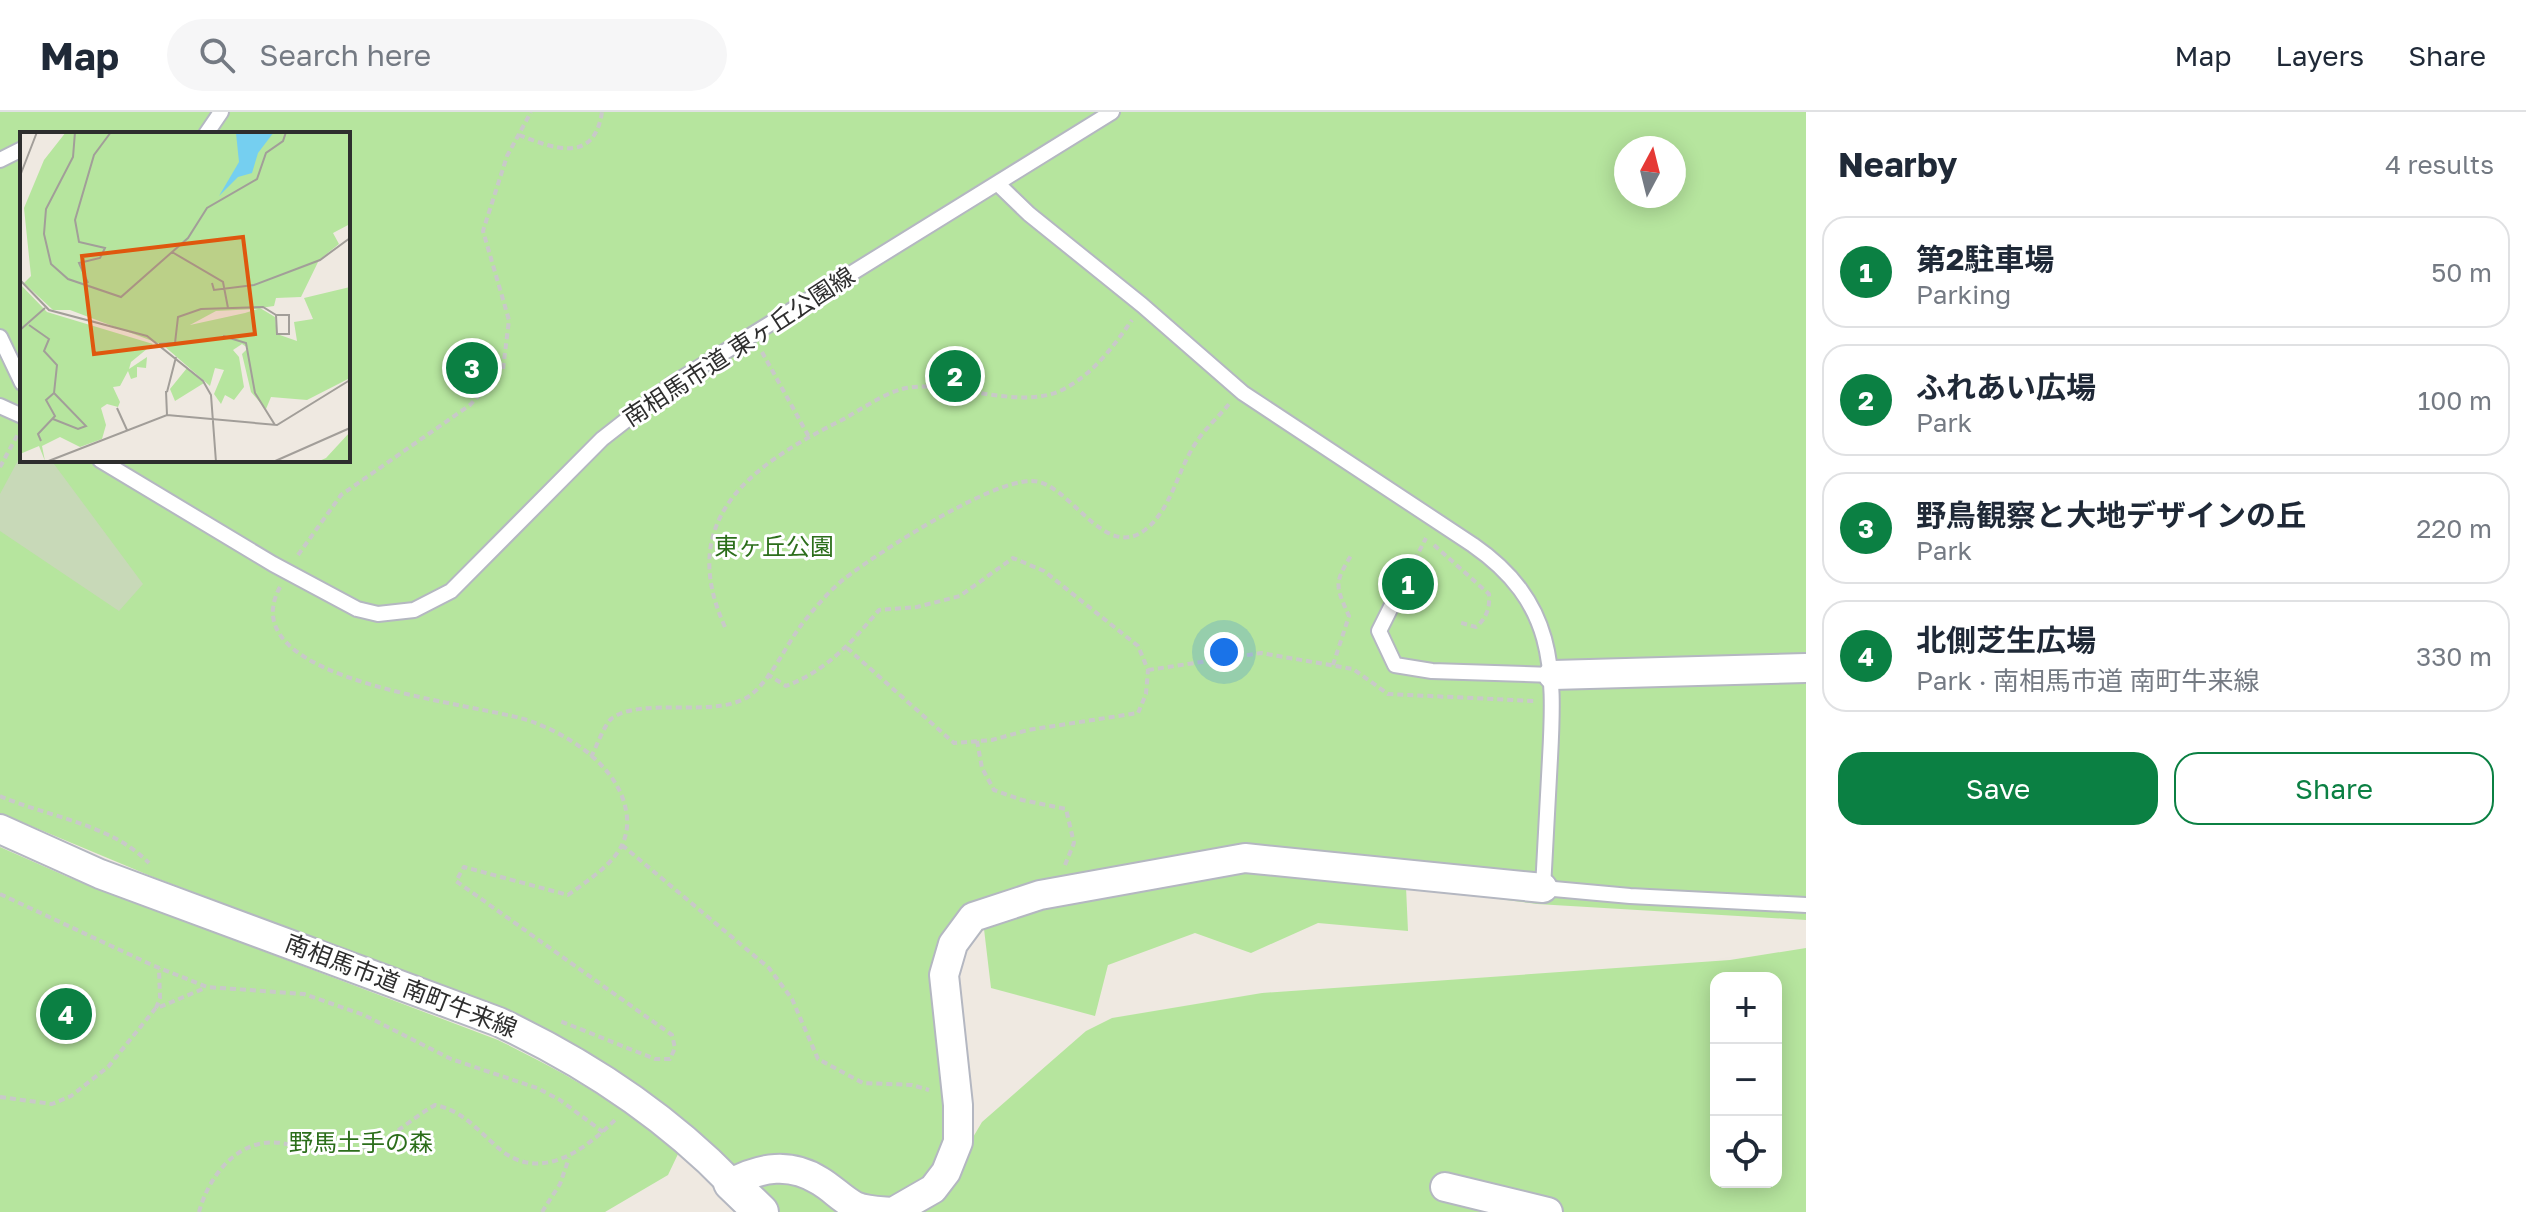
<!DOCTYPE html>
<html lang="en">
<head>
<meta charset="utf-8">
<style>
  :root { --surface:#fff; --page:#f6f6f7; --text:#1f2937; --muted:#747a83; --line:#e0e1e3; --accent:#0b8043 }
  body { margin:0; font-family:"Golos Text","Noto Sans JP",sans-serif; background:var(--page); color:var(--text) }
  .controls { position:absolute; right:24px; bottom:24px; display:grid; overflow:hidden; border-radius:16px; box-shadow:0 4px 20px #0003 }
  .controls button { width:72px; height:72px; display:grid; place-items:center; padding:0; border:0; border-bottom:2px solid var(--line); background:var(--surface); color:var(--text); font:40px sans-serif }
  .compass { position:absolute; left:1614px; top:24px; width:72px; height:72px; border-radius:50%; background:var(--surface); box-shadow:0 4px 20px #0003; rotate:7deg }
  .you { position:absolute; left:1224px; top:540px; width:28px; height:28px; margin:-20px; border:6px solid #fff; border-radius:50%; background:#1a73e8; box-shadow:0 0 0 12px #1a73e833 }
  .badge { display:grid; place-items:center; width:52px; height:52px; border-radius:50%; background:var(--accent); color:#fff; font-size:26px; font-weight:700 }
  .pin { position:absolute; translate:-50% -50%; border:4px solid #fff; box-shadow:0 2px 8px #0006 }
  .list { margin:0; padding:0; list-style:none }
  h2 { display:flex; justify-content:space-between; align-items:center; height:104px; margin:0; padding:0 32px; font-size:34px }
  h2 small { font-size:26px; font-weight:400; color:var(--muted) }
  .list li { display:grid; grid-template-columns:52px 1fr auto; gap:24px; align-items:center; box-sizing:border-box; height:112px; margin:0 16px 16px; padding:0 16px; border:2px solid var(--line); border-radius:24px }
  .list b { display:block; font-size:30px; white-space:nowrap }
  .list p { margin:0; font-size:26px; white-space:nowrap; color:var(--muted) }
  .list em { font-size:26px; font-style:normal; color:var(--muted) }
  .actions { display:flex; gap:16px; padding:24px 32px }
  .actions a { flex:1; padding:18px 0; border:2px solid var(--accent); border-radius:24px; text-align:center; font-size:28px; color:var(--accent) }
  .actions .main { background:var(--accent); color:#fff }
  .icon { flex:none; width:44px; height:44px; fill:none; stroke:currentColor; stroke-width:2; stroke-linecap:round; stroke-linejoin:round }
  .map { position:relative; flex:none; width:1806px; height:1100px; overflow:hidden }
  header { display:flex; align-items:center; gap:48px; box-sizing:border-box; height:112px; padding:0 40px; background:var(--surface); border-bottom:2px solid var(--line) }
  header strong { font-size:38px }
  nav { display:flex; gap:44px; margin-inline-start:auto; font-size:28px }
  .search { width:560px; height:72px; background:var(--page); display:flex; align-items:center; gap:20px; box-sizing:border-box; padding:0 28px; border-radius:44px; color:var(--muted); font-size:30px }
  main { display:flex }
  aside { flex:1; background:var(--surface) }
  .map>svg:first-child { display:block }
</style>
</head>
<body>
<header>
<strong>Map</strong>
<div class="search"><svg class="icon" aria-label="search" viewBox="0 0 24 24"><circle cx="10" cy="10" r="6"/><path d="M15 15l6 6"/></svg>Search here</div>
<nav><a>Map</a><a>Layers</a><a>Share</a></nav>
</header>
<main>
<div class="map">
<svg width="1806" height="1100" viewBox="0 0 1806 1100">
  <rect width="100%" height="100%" fill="#efe9e1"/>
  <!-- green -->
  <path fill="#b6e59e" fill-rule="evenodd" d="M 0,0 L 1806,0 L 1806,808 L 1537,792 L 1406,775 L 1408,819 L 1318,811 L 1251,841 L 1195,821 L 1108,853 L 1095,904 L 991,876 L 984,817 L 965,839 L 956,868 L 969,1032 L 982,1010 L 1039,960 L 1086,919 L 1112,906 L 1262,881 L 1730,848 L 1806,836 L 1806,1100 L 778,1100 C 701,1013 611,948 507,898 L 153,765 L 0,701 ZM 22,22 L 348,22 L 348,348 L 22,348 ZM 1626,36 L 1674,36 L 1674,84 L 1626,84 ZM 1716,866 L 1776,866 L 1776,1070 L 1716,1070 Z
    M 0,735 L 68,765 L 498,928 C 562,959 625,994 678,1042 L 668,1063 L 605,1100 L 0,1100 Z"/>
  <!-- cemetery -->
  <path fill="#c8d9b8" d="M 22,341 L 22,348 L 51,348 L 143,472 L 119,499 L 0,419 L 0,382 Z"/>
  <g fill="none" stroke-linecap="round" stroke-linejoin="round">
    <defs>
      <path id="service" d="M 206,22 L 221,0
        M 0,48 L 22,37
        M 999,73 L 1029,102 L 1142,193 L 1243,281 L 1473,433 C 1555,490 1555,555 1550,646 C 1548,689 1545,733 1543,776 L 1630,784 L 1806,793
        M 0,225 L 22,271
        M 0,294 L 22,304
        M 100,348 L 273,452 L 357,497 L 378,502 L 414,498 L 451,479 L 602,327 L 671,273 L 1112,0
        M 1402,473 L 1379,519 L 1395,553 L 1432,559 L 1553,563"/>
      <path id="minor" d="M 1553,563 L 1806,556
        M 0,717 L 100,762 L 499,910 C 586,951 664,1002 731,1071 C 761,1055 790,1050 820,1069 C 832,1076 843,1088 855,1094 C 866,1099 880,1099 892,1100
        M 1445,1075 L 1548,1100
        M 893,1100 L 933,1077 L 946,1060 L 958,1030 L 958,993 L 944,863 L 953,832 L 973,805 L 1040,783 L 1245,746 L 1543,776"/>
      <path id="tertiary" d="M 731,1071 L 761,1100"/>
    </defs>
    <!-- service casing -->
    <use href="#service" stroke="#b4b7c1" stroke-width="18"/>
    <!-- minor casing -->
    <use href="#minor" stroke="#b4b7c1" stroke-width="32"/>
    <!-- tertiary casing -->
    <use href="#tertiary" stroke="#b4b7c1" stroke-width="38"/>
    <!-- path -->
    <path stroke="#c9c9c9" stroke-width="4" stroke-dasharray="6 4" stroke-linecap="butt" d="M 519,23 C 555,37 594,52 602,0
      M 762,240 L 809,325
      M 0,355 L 18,322
      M 1434,433 L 1489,482 C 1490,495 1487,506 1476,515 L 1458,510
      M 298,443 L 341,383 L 470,293 L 503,257 L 509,208 L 483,119 L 507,44 L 531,0
      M 1410,457 L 1426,426
      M 280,475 C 227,572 484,591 533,610 C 568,623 610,650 623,687 C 640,737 602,758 568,783 L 464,755 L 456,769 L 672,923 L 675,936 L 670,947 L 655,947 L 560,909
      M 725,515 C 675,406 753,352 842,308 C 860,298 881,283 902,277 C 948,265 1018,301 1064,277 C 1094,261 1113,235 1132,208
      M 1333,553 L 1349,504 C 1335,473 1334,471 1352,442
      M 1148,558 L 1261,541 L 1353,557 L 1388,582 L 1535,589
      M 767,562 L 786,574 C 826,559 852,530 879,498 L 917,495 L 960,484 L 1013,446 L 1044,459 L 1138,534 L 1148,558 L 1146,582 L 1138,601 L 1028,618 L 992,628 L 954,631 L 847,536
      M 977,629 L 982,656 L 994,678 L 1022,688 L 1066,697 L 1074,731 L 1065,753
      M 591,645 C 597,634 603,615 611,607 C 641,583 722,609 753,581 C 773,564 786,533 802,512 C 814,497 829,479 844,467 C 879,440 989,369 1031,369 C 1069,368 1103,450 1145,418 C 1172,397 1178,356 1197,329 C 1206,316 1219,304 1229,292
      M 0,684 C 48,705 111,712 149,751
      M 622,733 L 769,856 L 792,887 L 818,947 L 863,971 L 912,973 L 929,978
      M 0,782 L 152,853 L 207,875 L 304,882 L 364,903 L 451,947 L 537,976 L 560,988 L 603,1020
      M 156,896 L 160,886 L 159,856
      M 0,985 L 52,992 L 71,984 L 108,955 L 155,897 L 205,876
      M 199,1100 C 209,1063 239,1025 281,1031 C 300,1034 323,1042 342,1040 C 388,1035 400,1013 435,993 C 461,998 477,1017 496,1034 C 538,1073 584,1039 616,1007
      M 542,1100 L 560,1072 L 569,1046"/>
    <!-- service -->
    <use href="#service" stroke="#fff" stroke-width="14"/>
    <!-- minor -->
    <use href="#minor" stroke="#fff" stroke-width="28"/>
    <!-- tertiary -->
    <use href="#tertiary" stroke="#fff" stroke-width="34"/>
  </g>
  <g text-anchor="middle" stroke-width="6" stroke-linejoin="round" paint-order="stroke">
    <!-- street labels -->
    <g font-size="24" fill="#2e2e2e" stroke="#fff">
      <text transform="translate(739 235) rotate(-33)" y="8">南相馬市道 東ヶ丘公園線</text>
      <text transform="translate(401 874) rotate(21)" y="8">南相馬市道 南町牛来線</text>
    </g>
    <!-- park labels -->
    <g font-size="24" fill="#2c6e1b" stroke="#fff">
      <text x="774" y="443">東ヶ丘公園</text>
      <text x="361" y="1039">野馬土手の森</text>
    </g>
  </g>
  <!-- overview -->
  <g transform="translate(20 20)">
    <rect width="330" height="330" fill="#efe9e1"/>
    <path d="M 46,0 L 330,0 L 330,92 L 313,101 L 319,112 L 299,128 L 281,165 L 256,166 L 254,174 L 240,176 L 255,185 L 257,202 L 277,209 L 274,190 L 293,187 L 284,166 L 330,155 L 330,246 L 287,268 L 251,265 L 246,277 L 231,260 L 222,222 L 228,216 L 222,212 L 213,218 L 219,225 L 224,255 L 214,268 L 205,263 L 201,272 L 194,262 L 204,238 L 195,236 L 190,254 L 143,213 L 50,178 L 33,178 L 4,151 L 11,144 L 4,76 L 24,28 ZM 238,177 L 225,181 L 170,193 L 196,179 ZM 0,152 L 27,180 L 133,212 L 111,230 L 109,237 L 127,225 L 126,236 L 117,235 L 117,245 L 111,247 L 108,239 L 100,254 L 93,255 L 100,270 L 98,275 L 87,272 L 81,276 L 86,293 L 82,307 L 60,315 L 40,305 L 22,314 L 25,329 L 19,314 L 0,322 ZM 167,236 L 184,251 L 155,269 L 150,257 ZM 330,300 L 330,330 L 297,330 L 306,326 Z" fill="#b6e59e" fill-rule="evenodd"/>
    <path d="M 254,0 L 238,21 L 232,41 L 218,45 L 199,64 L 219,30 L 216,1 Z" fill="#75cff0"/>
    <path fill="none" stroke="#a29e99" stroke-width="2" d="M 55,0 L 53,25 L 26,77 L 24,102 L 31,132 L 48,147 L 101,165 L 168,106 L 187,76 L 237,47 L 246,21 L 263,9 L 266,0M 0,44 L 17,0M 152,120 L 203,150 L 208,176M 0,148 L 29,178 L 127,204 L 183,249 L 191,263 L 196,330M 68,151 L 59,131 L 80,126 L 85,116 L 59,110 L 55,88 L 74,23 L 91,0M 192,151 L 194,158 L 234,153 L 300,128 L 330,106M 9,193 L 29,207 L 24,219 L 37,233 L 34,261 L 26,268 L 35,284 L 18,302 L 21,309M 0,198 L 25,176M 203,204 L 226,211 L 235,261 L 255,293M 139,212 L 155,211 L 158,185 L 181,177 L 243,175 L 256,183 L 257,202 L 269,202 L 269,183 L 256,183M 146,259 L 147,283M 147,260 L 156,225M 97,276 L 107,298M 33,287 L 58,297 L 66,294 L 34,261M 26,330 L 147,283 L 257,293 L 330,248M 253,330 L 330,296"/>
    <path fill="#df570e" fill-opacity="0.15" stroke="#df570e" stroke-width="4" d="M 223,105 L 235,202 L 74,222 L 62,124 Z"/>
    <rect width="330" height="330" fill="none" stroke="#2e2e2e" stroke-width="4"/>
  </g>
</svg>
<div class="controls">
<button>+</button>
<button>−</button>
<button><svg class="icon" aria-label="locate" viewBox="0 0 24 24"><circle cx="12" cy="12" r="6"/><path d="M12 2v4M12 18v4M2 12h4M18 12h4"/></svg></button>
</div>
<svg class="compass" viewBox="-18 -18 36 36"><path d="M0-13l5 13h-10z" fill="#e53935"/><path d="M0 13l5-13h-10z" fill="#747a83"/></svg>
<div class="you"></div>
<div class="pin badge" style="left:1408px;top:472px">1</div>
<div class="pin badge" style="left:955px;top:264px">2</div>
<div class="pin badge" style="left:472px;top:256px">3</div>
<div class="pin badge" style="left:66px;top:902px">4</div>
</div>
<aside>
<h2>Nearby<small>4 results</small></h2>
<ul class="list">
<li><span class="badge">1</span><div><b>第2駐車場</b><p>Parking</p></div><em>50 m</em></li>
<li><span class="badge">2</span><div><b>ふれあい広場</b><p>Park</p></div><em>100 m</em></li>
<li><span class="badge">3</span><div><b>野鳥観察と大地デザインの丘</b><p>Park</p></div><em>220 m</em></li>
<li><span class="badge">4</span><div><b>北側芝生広場</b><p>Park · 南相馬市道 南町牛来線</p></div><em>330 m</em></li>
</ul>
<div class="actions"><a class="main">Save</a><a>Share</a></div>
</aside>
</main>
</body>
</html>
